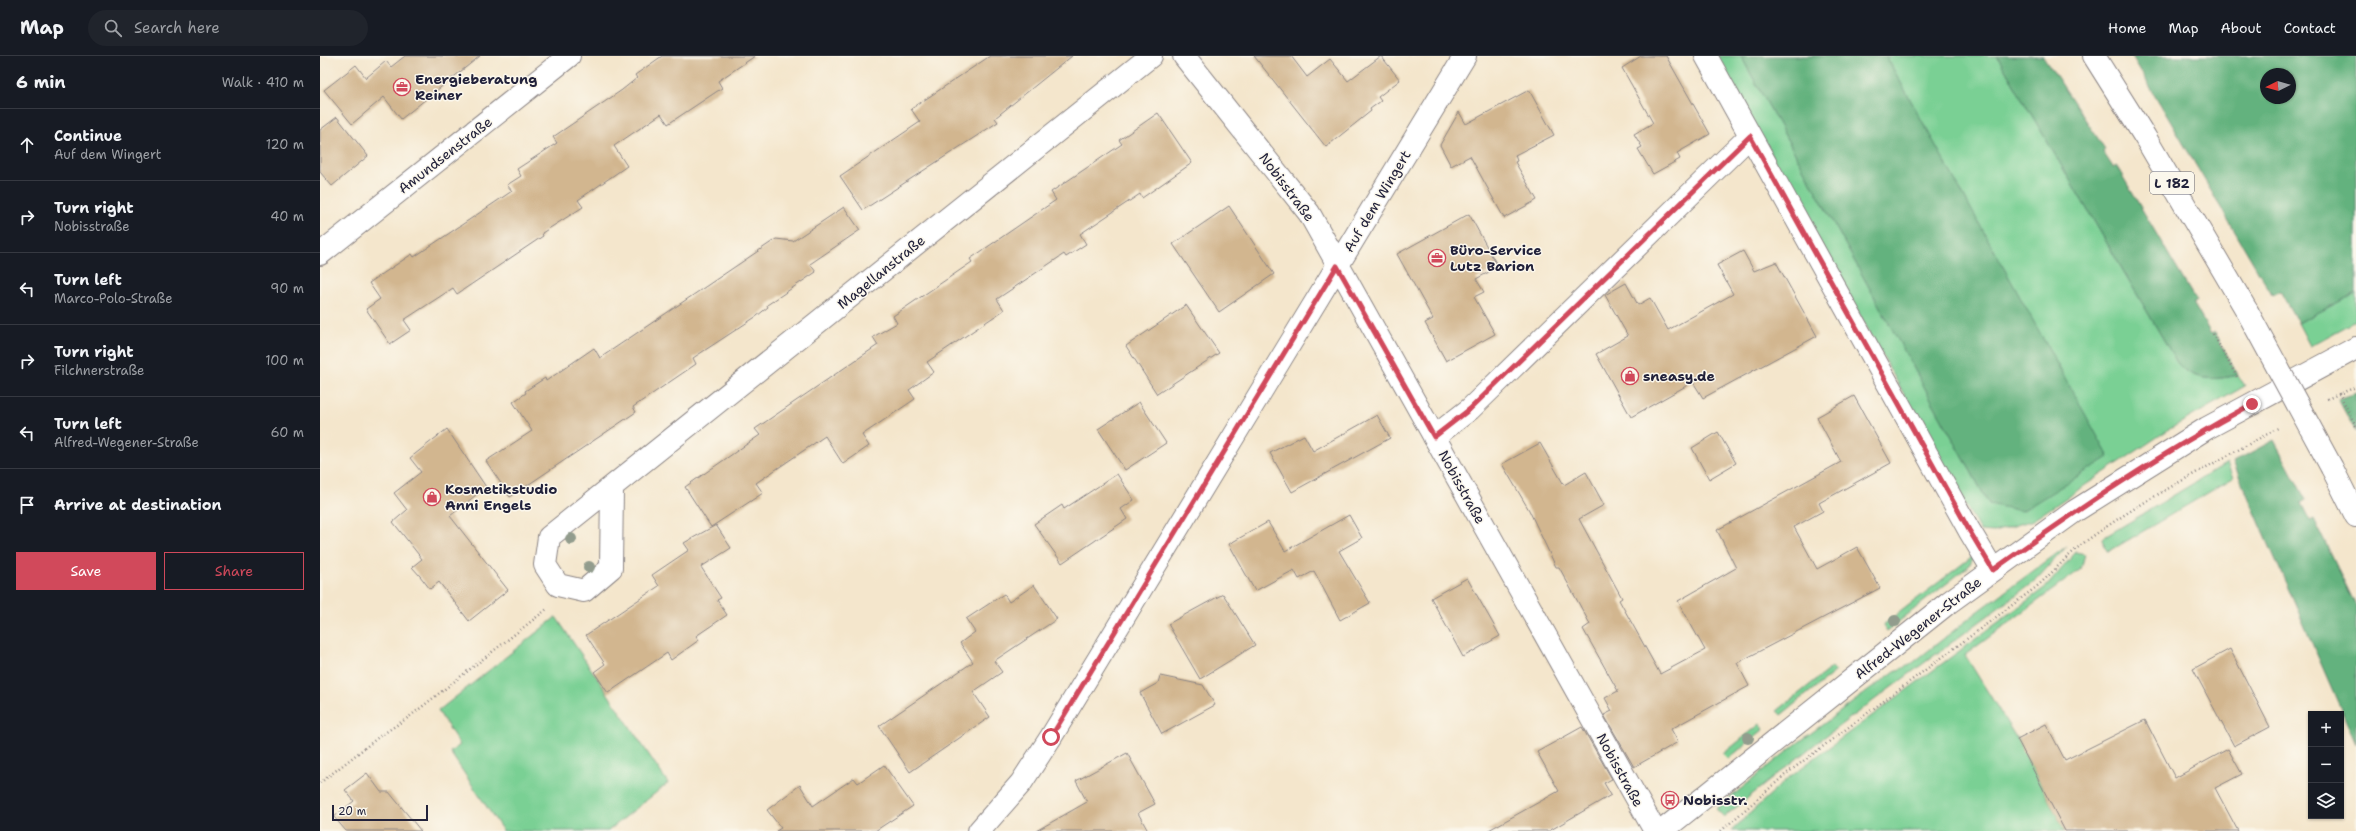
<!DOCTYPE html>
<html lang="en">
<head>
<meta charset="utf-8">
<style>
  :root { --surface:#171b24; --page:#20242c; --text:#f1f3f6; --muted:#9ea1a6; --line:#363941; --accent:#d1495b }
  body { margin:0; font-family:"Shantell Sans",sans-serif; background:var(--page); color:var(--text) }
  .controls { position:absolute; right:12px; bottom:12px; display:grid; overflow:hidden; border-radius:0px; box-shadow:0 1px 3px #0004 }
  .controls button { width:36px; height:36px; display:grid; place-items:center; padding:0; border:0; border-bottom:1px solid var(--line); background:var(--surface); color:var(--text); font:20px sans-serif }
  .compass { position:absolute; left:1940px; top:12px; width:36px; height:36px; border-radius:50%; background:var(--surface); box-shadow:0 1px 3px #0004; rotate:265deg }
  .scale { position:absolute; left:12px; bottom:10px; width:96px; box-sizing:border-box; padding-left:4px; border:2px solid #22223b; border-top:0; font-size:11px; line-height:14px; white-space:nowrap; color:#22223b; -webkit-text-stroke:3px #fbf7ec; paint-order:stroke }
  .stop { position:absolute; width:12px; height:12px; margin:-9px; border:3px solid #d1495b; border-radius:50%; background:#fff }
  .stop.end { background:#d1495b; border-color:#fff; box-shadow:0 1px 4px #0008 }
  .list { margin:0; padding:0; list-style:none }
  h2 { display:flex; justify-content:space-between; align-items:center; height:52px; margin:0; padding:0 16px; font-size:17px }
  h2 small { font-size:13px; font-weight:400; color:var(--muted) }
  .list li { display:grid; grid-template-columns:26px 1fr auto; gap:12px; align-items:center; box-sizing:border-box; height:72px; padding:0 16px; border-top:1px solid var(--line) }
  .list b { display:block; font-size:15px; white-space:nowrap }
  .list p { margin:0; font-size:13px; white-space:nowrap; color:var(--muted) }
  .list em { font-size:13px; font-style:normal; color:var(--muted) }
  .actions { display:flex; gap:8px; padding:12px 16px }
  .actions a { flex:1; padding:9px 0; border:1px solid var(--accent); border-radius:0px; text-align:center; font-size:14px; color:var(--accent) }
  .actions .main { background:var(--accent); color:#fff }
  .icon { flex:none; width:22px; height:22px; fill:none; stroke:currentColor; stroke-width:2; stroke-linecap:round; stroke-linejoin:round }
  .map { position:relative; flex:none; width:2036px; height:775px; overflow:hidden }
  header { display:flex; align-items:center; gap:24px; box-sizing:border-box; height:56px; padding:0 20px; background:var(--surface); border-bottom:1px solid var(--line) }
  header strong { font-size:19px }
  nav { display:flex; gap:22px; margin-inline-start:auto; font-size:14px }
  .search { width:280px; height:36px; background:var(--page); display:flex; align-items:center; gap:10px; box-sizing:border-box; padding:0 14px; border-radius:22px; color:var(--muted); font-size:15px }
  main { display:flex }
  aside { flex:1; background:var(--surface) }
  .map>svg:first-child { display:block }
</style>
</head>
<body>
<header>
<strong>Map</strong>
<div class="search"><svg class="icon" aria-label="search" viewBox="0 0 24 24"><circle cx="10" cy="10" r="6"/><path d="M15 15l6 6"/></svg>Search here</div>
<nav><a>Home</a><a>Map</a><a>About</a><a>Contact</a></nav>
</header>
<main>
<aside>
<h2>6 min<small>Walk · 410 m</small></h2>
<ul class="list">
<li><svg class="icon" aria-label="ahead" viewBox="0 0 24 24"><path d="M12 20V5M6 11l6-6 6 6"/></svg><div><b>Continue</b><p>Auf dem Wingert</p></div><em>120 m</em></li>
<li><svg class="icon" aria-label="right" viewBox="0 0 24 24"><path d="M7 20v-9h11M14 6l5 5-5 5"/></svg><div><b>Turn right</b><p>Nobisstraße</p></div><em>40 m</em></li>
<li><svg class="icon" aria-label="left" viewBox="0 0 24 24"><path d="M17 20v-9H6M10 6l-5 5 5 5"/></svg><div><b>Turn left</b><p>Marco-Polo-Straße</p></div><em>90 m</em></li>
<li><svg class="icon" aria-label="right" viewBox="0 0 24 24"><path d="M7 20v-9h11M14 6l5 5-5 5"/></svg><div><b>Turn right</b><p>Filchnerstraße</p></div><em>100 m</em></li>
<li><svg class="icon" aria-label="left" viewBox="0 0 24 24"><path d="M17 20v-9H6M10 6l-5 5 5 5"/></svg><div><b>Turn left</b><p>Alfred-Wegener-Straße</p></div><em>60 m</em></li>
<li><svg class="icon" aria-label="arrive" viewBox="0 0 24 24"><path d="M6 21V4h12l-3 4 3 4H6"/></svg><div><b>Arrive at destination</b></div></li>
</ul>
<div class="actions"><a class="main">Save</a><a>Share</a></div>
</aside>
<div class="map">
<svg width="2036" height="775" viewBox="0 0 2036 775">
  <rect width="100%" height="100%" fill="#fbf7ec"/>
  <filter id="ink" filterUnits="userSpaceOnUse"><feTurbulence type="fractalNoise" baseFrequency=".025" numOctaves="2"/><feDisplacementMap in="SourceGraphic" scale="8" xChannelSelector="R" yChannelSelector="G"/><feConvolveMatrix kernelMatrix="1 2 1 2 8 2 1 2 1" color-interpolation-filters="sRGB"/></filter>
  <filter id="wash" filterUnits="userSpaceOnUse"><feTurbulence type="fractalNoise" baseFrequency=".012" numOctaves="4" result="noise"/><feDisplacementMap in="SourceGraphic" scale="16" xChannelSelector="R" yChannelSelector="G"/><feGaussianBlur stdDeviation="0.9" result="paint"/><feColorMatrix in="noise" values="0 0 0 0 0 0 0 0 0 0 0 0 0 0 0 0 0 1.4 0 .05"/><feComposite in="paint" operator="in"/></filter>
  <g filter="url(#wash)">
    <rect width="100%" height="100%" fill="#f4e6cc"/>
    <!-- green -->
    <path fill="#7ad094" stroke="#4e7968" d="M 1396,0 L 1421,0 L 1669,448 L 1788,401 L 1566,0 L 1677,0 L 1858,308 C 1875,326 1896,324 1918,319 L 1925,330 L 1848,374 L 1713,464 L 1674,476 L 1660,475 Z
      M 2036,237 L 2036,265 L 1990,290 L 1978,267 Z
      M 1907,407 L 1913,422 L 1788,496 L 1784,490 L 1783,482 Z
      M 1747,490 L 1716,524 L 1499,685 L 1404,761 L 1396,753 L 1475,689 L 1575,615 L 1590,609 L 1660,554 Z
      M 1756,496 L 1765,498 L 1761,513 L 1645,599 L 1697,683 L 1745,775 L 1411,775 L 1469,721 L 1727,530 Z
      M 1654,499 L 1650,509 L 1567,575 L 1563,569 Z
      M 236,561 L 348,727 L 288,775 L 183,775 L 130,696 L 140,689 L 118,655 Z
      M 1512,611 L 1516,615 L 1461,659 L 1457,655 Z
      M 1440,668 L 1444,673 L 1408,703 L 1403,698 Z"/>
    <!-- forest -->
    <path fill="#63b27e" stroke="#426a5c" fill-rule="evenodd" d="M 1421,0 L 1566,0 L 1789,401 L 1702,455 L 1669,448 Z
      M 1677,0 L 1723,0 L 1785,93 L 1783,96 L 1793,111 L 1796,109 L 1876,245 L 1873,247 L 1891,278 L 1895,276 L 1918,319 C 1896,324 1875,326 1858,308 Z
      M 1812,0 L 2036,0 L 2036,237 L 1978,267 L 1960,235 L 1952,239 ZM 1946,18 L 1970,18 L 1970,42 L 1946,42 Z
      M 2036,337 L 2036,376 L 2018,343 Z
      M 1954,384 L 1986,444 L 1981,447 L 1990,465 L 1994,463 L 2036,550 L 2036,688 L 1913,406 Z"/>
    <g id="blocks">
      <!-- building -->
      <path fill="#d2b68f" d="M 85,0 L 160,0 L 81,63 L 64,41 L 32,68 L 4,34 L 36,9 L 46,22 L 66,5 L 71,11 Z
        M 342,0 L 435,0 L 398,25 L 402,32 L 348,68 L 341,58 L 294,90 L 307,110 L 258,144 L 263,151 L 222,177 L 223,180 L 137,238 L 133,232 L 84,264 L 91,274 L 70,288 L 46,253 L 60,243 L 49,227 L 92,198 L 94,201 L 192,135 L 187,129 L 201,120 L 197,113 L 237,87 L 233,81 L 302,34 L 317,22 L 315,19 Z
        M 670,0 L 752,0 L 675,62 L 678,66 L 543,154 L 520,120 L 600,66 L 591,53 Z
        M 934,0 L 971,0 L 987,21 L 1010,3 L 1028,25 L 1061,0 L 1080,24 L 1058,41 L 1061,45 L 1050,53 L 1051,55 L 1006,91 Z
        M 1321,0 L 1346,0 L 1390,78 L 1357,97 L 1360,103 L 1333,118 L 1318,93 L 1322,91 L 1314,78 L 1333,67 L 1302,12 Z
        M 1209,34 L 1234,79 L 1195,99 L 1197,105 L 1195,106 L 1217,144 L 1184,162 L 1150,100 L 1131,110 L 1120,89 L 1139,56 L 1146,68 Z
        M 838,57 L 872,107 L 822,142 L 820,138 L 760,178 L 766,188 L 746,201 L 744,198 L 677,243 L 684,254 L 607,306 L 614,316 L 589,334 L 595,343 L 542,379 L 549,390 L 523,408 L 505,380 L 436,427 L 443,437 L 391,471 L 365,431 L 440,379 L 435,373 L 558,289 L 553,281 L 577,267 L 573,260 L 652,206 L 650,203 L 736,144 L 731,136 L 802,88 L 799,84 Z
        M 17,61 L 48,100 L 12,130 L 0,116 L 0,74 Z
        M 909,150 L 954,218 L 899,256 L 853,188 Z
        M 524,151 L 540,174 L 490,208 L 496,216 L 447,249 L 448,251 L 437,260 L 373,302 L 376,308 L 313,351 L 316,356 L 190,441 L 166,405 L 212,375 L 193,346 L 206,337 L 205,335 L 225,322 L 226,325 L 274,292 L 280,302 L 456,183 L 473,185 Z
        M 1149,158 L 1178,211 L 1156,223 L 1164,236 L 1154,241 L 1175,278 L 1126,305 L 1105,267 L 1113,263 L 1077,198 Z
        M 1423,195 L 1434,215 L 1456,206 L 1497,280 L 1383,342 L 1373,326 L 1311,361 L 1276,298 L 1308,280 L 1285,239 L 1306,227 L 1318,249 L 1330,242 L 1348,274 L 1413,238 L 1397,209 Z
        M 866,249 L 899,297 L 837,338 L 806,290 Z
        M 1534,340 L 1571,407 L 1499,447 L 1503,455 L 1474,471 L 1497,513 L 1537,491 L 1560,532 L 1417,607 L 1429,630 L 1351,673 L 1358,686 L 1314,711 L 1284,659 L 1292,655 L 1285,642 L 1298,635 L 1263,573 L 1270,568 L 1239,511 L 1236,511 L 1209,454 L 1182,408 L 1220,387 L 1244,429 L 1266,416 L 1284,449 L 1259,463 L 1302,542 L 1299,544 L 1340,618 L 1385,594 L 1358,545 L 1416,512 L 1397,474 L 1521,406 L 1497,361 Z
        M 819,346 L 846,387 L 805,414 L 778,373 Z
        M 1057,359 L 1070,382 L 972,436 L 950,397 L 984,379 L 993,395 Z
        M 127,373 L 166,431 L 130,460 L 188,534 L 149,565 L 119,526 L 110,533 L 100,520 L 92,511 L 102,503 L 73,466 L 87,454 L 74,437 L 101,416 L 90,402 Z
        M 1398,376 L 1416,407 L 1389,423 L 1372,392 Z
        M 797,418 L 814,444 L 801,453 L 807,463 L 742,507 L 714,468 L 742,449 L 744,453 Z
        M 1029,459 L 1042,482 L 1019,495 L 1050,547 L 1020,564 L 994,515 L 979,523 L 974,514 L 935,535 L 909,488 L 948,466 L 965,495 Z
        M 396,469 L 411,492 L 381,511 L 401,542 L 397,544 L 407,559 L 376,580 L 379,584 L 351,604 L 347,597 L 288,637 L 274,616 L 285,608 L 266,579 L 339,530 L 332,519 L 369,494 L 364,487 Z
        M 1147,522 L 1180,580 L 1143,601 L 1111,542 Z
        M 714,529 L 737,563 L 674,605 L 682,616 L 653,636 L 670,661 L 590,716 L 559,670 L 653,606 L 640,587 L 655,576 L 646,563 L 684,538 L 689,546 Z
        M 903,538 L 935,589 L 880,623 L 848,568 Z
        M 1910,593 L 1950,671 L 1914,690 L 1873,613 Z
        M 840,620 L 883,629 L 895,649 L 842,678 L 820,637 L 838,627 Z
        M 1825,664 L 1855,722 L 1908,693 L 1922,718 L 1895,732 L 1918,775 L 1745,775 L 1697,683 L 1726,668 L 1745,704 Z
        M 1262,671 L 1292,723 L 1284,727 L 1291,739 L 1229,775 L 1167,775 L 1239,735 L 1217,696 Z
        M 807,697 L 835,748 L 818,757 L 828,775 L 716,775 L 767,746 L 756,725 Z
        M 564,709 L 593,750 L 555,775 L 456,775 L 461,772 L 447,754 L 480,729 L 493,750 L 534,722 L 538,727 Z
        M 47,717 L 61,736 L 69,736 L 101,775 L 26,775 L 14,761 L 34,745 L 25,734 Z"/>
    </g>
  </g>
  <g filter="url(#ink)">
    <use href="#blocks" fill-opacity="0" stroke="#8b8484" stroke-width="1"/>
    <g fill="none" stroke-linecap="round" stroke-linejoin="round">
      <defs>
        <path id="minor" d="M 864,0 L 989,157 L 1335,775
          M 1386,0 L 1649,474 L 1673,514
          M 0,198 L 249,0
          M 1114,381 L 1150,353 L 1430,80
          M 292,432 L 291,512 L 264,535 L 238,529 L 225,509 L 229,481 L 831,0
          M 659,775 L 701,727 L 731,681 L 1145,0"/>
        <path id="tertiary" d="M 1342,775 L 1628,547 L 1755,455 L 1887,372 L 2036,292"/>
        <path id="primary" d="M 1774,0 L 1825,81 L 1927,255
          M 2012,412 L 2036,460"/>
      </defs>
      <!-- minor casing -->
      <use href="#minor" stroke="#8b8484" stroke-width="24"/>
      <!-- tertiary casing -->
      <use href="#tertiary" stroke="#8b8484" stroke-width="24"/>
      <!-- primary casing -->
      <use href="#primary" stroke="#8b8484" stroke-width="24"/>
      <!-- path -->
      <path stroke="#8b8484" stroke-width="2.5" stroke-dasharray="1 3" stroke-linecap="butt" d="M 1893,278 L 1918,323
        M 2019,337 L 2036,370
        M 2007,343 L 2036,331
        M 0,727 L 60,680 L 89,661 L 227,553
        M 1401,775 L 1466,718 L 1715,532 C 1734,516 1749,497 1769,483 C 1828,440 1894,408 1958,372"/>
      <!-- minor -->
      <use href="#minor" stroke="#fff" stroke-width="22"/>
      <!-- tertiary -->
      <use href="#tertiary" stroke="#fff" stroke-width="22"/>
      <!-- primary -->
      <use href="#primary" stroke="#fff" stroke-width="22"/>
      <defs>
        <path id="primary-bridge" d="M 1927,255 L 2012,412"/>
      </defs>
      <!-- primary-bridge casing -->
      <use href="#primary-bridge" stroke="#8b8484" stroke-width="24" stroke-linecap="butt"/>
      <!-- primary-bridge -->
      <use href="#primary-bridge" stroke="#fff" stroke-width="22"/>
    </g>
    <!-- trees -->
    <g fill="#929c8d">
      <circle cx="251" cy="483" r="6"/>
      <circle cx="269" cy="511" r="6"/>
      <circle cx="1575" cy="565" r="6"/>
      <circle cx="1428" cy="682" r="6"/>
    </g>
  </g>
  <g fill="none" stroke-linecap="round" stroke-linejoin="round" filter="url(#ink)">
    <!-- route -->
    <path stroke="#d1495b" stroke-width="5" d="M 731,681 L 1017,210 L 1114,381 L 1150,353 L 1430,80 L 1649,474 L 1673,514 C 1757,454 1841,397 1932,348"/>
  </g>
  <!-- icons -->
  <defs>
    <symbol id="office-ring" viewBox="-11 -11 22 22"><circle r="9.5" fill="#fbf7ec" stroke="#d1495b" stroke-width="1.5"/><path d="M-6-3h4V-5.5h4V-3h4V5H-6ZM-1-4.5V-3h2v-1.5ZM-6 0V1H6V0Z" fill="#d1495b"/></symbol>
    <symbol id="shop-ring" viewBox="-11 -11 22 22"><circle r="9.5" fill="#fbf7ec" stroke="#d1495b" stroke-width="1.5"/><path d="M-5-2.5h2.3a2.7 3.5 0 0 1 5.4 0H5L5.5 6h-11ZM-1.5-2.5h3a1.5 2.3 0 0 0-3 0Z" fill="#d1495b"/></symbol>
    <symbol id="bus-ring" viewBox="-11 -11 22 22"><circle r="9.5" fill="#fbf7ec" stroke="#d1495b" stroke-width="1.5"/><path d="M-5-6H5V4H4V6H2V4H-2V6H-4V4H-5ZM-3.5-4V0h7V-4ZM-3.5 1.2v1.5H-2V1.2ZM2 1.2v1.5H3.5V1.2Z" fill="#d1495b"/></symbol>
  </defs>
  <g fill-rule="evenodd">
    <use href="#office-ring" x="72" y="21" width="20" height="20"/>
    <use href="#office-ring" x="1107" y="192" width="20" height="20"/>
    <use href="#shop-ring" x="1300" y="310" width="20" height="20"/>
    <use href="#shop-ring" x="102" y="431" width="20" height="20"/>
    <use href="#bus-ring" x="1340" y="734" width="20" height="20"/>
  </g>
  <g text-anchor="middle" stroke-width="3" stroke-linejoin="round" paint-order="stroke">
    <!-- shield labels -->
    <rect fill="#fbf7ec" stroke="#636270" stroke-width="1" x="1830" y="116" width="44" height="22" rx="3"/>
    <g font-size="13" font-weight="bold" fill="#22223b">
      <text x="1852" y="132">L 182</text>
    </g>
    <!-- poi labels -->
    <g font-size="14" font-weight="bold" fill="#22223b" stroke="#fbf7ec" text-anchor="start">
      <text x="95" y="28">Energieberatung<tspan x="95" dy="16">Reiner</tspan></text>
      <text x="1130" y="199">Büro-Service<tspan x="1130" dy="16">Lutz Barion</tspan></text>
      <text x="1323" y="325">sneasy.de</text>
      <text x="125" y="438">Kosmetikstudio<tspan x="125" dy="16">Anni Engels</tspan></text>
      <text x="1363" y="749">Nobisstr.</text>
    </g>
    <!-- street labels -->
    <g font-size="14" fill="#22223b" stroke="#fbf7ec">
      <text transform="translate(125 99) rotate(-38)" y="5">Amundsenstraße</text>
      <text transform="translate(967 131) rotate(53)" y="5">Nobisstraße</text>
      <text transform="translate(1057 145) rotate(-59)" y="5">Auf dem Wingert</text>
      <text transform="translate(561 216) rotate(-39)" y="5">Magellanstraße</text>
      <text transform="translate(1142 431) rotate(61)" y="5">Nobisstraße</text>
      <text transform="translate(1598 572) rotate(-38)" y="5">Alfred-Wegener-Straße</text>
      <text transform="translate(1300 714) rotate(61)" y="5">Nobisstraße</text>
    </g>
  </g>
</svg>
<div class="controls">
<button>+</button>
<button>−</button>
<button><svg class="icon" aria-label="layers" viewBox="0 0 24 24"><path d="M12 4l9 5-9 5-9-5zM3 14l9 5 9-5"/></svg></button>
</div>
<svg class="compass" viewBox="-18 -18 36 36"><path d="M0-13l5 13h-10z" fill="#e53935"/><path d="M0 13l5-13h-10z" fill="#9ea1a6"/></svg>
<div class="scale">20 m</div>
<div class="stop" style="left:731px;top:681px"></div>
<div class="stop end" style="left:1932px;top:348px"></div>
</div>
</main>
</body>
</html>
